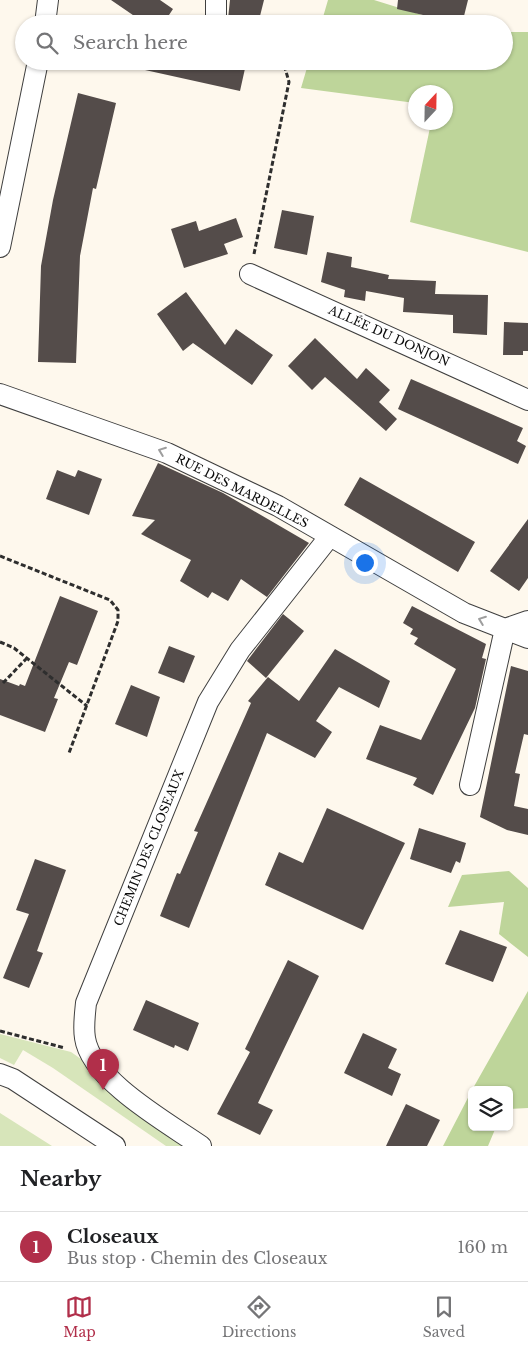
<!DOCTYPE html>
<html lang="en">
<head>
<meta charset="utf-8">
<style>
  :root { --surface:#fff; --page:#f6f6f6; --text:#202124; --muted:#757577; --line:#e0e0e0; --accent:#b12f4a }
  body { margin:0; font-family:"Libre Baskerville",serif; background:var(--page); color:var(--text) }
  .controls { position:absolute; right:15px; bottom:15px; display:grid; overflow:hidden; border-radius:8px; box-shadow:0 1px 4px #0004 }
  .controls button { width:45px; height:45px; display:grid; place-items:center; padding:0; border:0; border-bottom:1px solid var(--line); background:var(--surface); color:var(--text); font:25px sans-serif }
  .compass { position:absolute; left:408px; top:85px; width:45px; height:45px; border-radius:50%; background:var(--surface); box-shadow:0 1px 4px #0004; rotate:22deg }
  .you { position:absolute; left:364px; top:562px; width:18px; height:18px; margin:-12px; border:4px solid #fff; border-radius:50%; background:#1a73e8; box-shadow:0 0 0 8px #1a73e833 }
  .badge { display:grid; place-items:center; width:32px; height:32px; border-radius:50%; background:var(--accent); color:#fff; font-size:16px; font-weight:700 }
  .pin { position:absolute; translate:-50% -41px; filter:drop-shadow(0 1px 2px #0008) }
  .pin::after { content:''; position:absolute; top:26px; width:18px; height:15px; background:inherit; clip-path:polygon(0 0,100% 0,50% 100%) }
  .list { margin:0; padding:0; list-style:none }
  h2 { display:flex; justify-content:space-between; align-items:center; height:65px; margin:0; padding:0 20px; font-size:21px }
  h2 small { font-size:16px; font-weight:400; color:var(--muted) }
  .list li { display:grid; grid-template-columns:32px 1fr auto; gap:15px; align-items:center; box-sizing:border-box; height:70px; padding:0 20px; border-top:1px solid var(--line) }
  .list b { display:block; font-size:19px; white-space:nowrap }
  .list p { margin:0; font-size:16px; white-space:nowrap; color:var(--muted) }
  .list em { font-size:16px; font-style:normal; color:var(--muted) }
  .icon { flex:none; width:28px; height:28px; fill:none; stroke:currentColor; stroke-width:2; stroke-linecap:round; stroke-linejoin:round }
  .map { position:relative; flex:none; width:528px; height:1146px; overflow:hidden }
  .search { position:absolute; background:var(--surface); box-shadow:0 1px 4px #0004; left:15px; right:15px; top:15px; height:55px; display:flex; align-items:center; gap:12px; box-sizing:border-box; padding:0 18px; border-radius:28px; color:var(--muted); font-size:19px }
  .sheet { height:135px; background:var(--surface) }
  nav { display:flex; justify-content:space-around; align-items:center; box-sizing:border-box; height:70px; border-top:1px solid var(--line); background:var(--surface); font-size:14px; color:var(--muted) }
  nav a { display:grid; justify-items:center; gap:2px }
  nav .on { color:var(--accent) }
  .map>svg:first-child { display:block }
</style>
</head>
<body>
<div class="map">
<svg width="528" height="1146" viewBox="0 0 528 1146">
  <rect width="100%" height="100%" fill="#fef8ed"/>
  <!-- green -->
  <path fill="#d7e5ba" d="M 0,1034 L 71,1052 L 81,1059 L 95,1078 L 188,1146 L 166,1146 L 53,1068 L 23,1050 L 14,1065 L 0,1058 Z
    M 0,1113 L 52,1146 L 0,1146 Z"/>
  <!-- forest -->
  <path fill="#bed59a" d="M 328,0 L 374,0 L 451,24 L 321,24 Z
    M 504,32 L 528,32 L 528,252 L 410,222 L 431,123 L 446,122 L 446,92 L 416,92 L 415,103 L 301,88 L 309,61 L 504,61 Z
    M 509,871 L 528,888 L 528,957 L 499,934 L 504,902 L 448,907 L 462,875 Z
    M 528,991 L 528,1108 L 509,1109 L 509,1090 L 472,1090 Z
    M 472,1090 L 472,1127 L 496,1127 L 488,1146 L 443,1146 Z"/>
  <!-- building -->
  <path fill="#544c4a" d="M 111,0 L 160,0 L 173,9 L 163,24 L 146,24 Z
    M 230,0 L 264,0 L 258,24 L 228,19 Z
    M 398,0 L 468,0 L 462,24 L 397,9 Z
    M 146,61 L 200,61 L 219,66 L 220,61 L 232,61 L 246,64 L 240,91 L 145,70 Z
    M 78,93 L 116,103 L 96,189 L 93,188 L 80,256 L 76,363 L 38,362 L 41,266 L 53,200 Z
    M 282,210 L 314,216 L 307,255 L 274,248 Z
    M 236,218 L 243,237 L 224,244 L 228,254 L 184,268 L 171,229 L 196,221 L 199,231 Z
    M 327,252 L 352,257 L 351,267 L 389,275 L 388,279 L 436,281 L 435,294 L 488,295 L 487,335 L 453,333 L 453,315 L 403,312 L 404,298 L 366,291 L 365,301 L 344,297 L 345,290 L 321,282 Z
    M 186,292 L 225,345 L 236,329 L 273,355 L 252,385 L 193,343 L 183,351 L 157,314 Z
    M 504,322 L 528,323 L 528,351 L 523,351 L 523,355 L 503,355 Z
    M 315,338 L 357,379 L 366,368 L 390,390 L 379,402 L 397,419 L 386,431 L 325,377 L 312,390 L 288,366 Z
    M 411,379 L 523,428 L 517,441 L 526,446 L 518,464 L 398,409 Z
    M 158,463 L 223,493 L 309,543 L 267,597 L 241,579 L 228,601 L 212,592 L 208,598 L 180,581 L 191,560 L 141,534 L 155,520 L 132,516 Z
    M 57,470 L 75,477 L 78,470 L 102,479 L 89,515 L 46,499 Z
    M 360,477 L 475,542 L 458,572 L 344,505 Z
    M 528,519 L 528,578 L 519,591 L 490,571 Z
    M 60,596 L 98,611 L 77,665 L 69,662 L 54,698 L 58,699 L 45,732 L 0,715 L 0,679 L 19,686 L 20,684 L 25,686 Z
    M 412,606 L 486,644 L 482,658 L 486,659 L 475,708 L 433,795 L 413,785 L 417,778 L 366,759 L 380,725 L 421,740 L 456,669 L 414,644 L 418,638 L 410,634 L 413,629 L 403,623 Z
    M 283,614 L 304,631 L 266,678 L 247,661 Z
    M 169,646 L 195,656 L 184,683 L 158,673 Z
    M 335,649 L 390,681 L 379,708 L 339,687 L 316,721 L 332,732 L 315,758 L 267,733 L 189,928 L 160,916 L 177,873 L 180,874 L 198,832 L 194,831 L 251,703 L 248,701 L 268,677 L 299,701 Z
    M 511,666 L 528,671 L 528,735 L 524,734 L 515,773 L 520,774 L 514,806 L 528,809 L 528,835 L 507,830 L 480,817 Z
    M 131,685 L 160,697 L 147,737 L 115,724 Z
    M 327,808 L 405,843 L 363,930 L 265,885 L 279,852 L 303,863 Z
    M 419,828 L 466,843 L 460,863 L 456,861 L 451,873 L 410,859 Z
    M 35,859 L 66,870 L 37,951 L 43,953 L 29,988 L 3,978 L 29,914 L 16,910 Z
    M 460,930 L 507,947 L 493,982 L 445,964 Z
    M 288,960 L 319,976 L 258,1103 L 273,1110 L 260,1135 L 217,1114 L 250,1052 L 245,1049 Z
    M 146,1000 L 199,1023 L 188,1051 L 175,1045 L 174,1048 L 133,1030 Z
    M 363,1033 L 397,1049 L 388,1068 L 401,1074 L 392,1096 L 344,1073 Z
    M 406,1104 L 440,1120 L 427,1146 L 386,1146 Z"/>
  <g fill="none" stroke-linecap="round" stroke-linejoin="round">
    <defs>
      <path id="minor" d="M 216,0 L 216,24
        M 45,24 L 48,0
        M 0,247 L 38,61
        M 250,274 L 528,400
        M 0,394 L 167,453 L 278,506 L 464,613 L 505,629 L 528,621
        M 470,785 L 505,629 L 528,638
        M 0,1074 L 13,1079 L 115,1146
        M 201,1146 C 168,1123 91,1080 85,1038 C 83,1027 85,1014 86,1003 L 208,702 L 240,650 L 330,536"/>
    </defs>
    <!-- minor casing -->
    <use href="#minor" stroke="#3f3f3f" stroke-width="22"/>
    <!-- path -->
    <path stroke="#2e2e2e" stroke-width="3" stroke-dasharray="5 2.5" stroke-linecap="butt" d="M 254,254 L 289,82 L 283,61
      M 0,556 L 110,600 L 118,610 L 118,621 L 69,753
      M 0,642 L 14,648 L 87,706
      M 3,683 L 27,658
      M 0,1031 L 65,1048"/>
    <!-- minor -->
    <use href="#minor" stroke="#fff" stroke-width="20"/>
  </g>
  <!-- one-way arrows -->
  <defs><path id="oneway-chevron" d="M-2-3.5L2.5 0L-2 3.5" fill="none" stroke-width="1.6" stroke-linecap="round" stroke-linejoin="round" transform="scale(1.25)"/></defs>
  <g stroke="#9e9e9e">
    <use href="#oneway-chevron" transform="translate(162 451) rotate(-159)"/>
    <use href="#oneway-chevron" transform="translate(482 620) rotate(-159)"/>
  </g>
  <g text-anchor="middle" stroke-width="5" stroke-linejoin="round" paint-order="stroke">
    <!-- street labels -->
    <g font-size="12" fill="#0c0c0c" stroke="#fff">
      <text transform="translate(389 336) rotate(24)" y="4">ALLÉE DU DONJON</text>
      <text transform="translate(242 491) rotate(27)" y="4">RUE DES MARDELLES</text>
      <text transform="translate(149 848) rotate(-68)" y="4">CHEMIN DES CLOSEAUX</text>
    </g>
  </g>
</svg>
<div class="controls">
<button><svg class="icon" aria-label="layers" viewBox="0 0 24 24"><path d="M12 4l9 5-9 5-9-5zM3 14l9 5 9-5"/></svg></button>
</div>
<svg class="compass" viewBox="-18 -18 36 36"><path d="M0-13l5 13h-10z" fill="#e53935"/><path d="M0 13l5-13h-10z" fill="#757577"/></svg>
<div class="you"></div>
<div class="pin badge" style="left:103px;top:1090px">1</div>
<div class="search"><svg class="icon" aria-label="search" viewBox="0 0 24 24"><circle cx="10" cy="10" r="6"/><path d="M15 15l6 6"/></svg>Search here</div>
</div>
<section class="sheet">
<h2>Nearby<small></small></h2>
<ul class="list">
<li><span class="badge">1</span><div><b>Closeaux</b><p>Bus stop · Chemin des Closeaux</p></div><em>160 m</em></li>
</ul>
</section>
<nav>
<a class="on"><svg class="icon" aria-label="map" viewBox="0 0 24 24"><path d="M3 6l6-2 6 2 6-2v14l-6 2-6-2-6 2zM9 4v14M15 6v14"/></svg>Map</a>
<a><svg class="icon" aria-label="directions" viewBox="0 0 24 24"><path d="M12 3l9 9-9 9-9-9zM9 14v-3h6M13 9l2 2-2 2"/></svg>Directions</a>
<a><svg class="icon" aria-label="saved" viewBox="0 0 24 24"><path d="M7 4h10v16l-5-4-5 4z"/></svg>Saved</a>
</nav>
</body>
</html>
